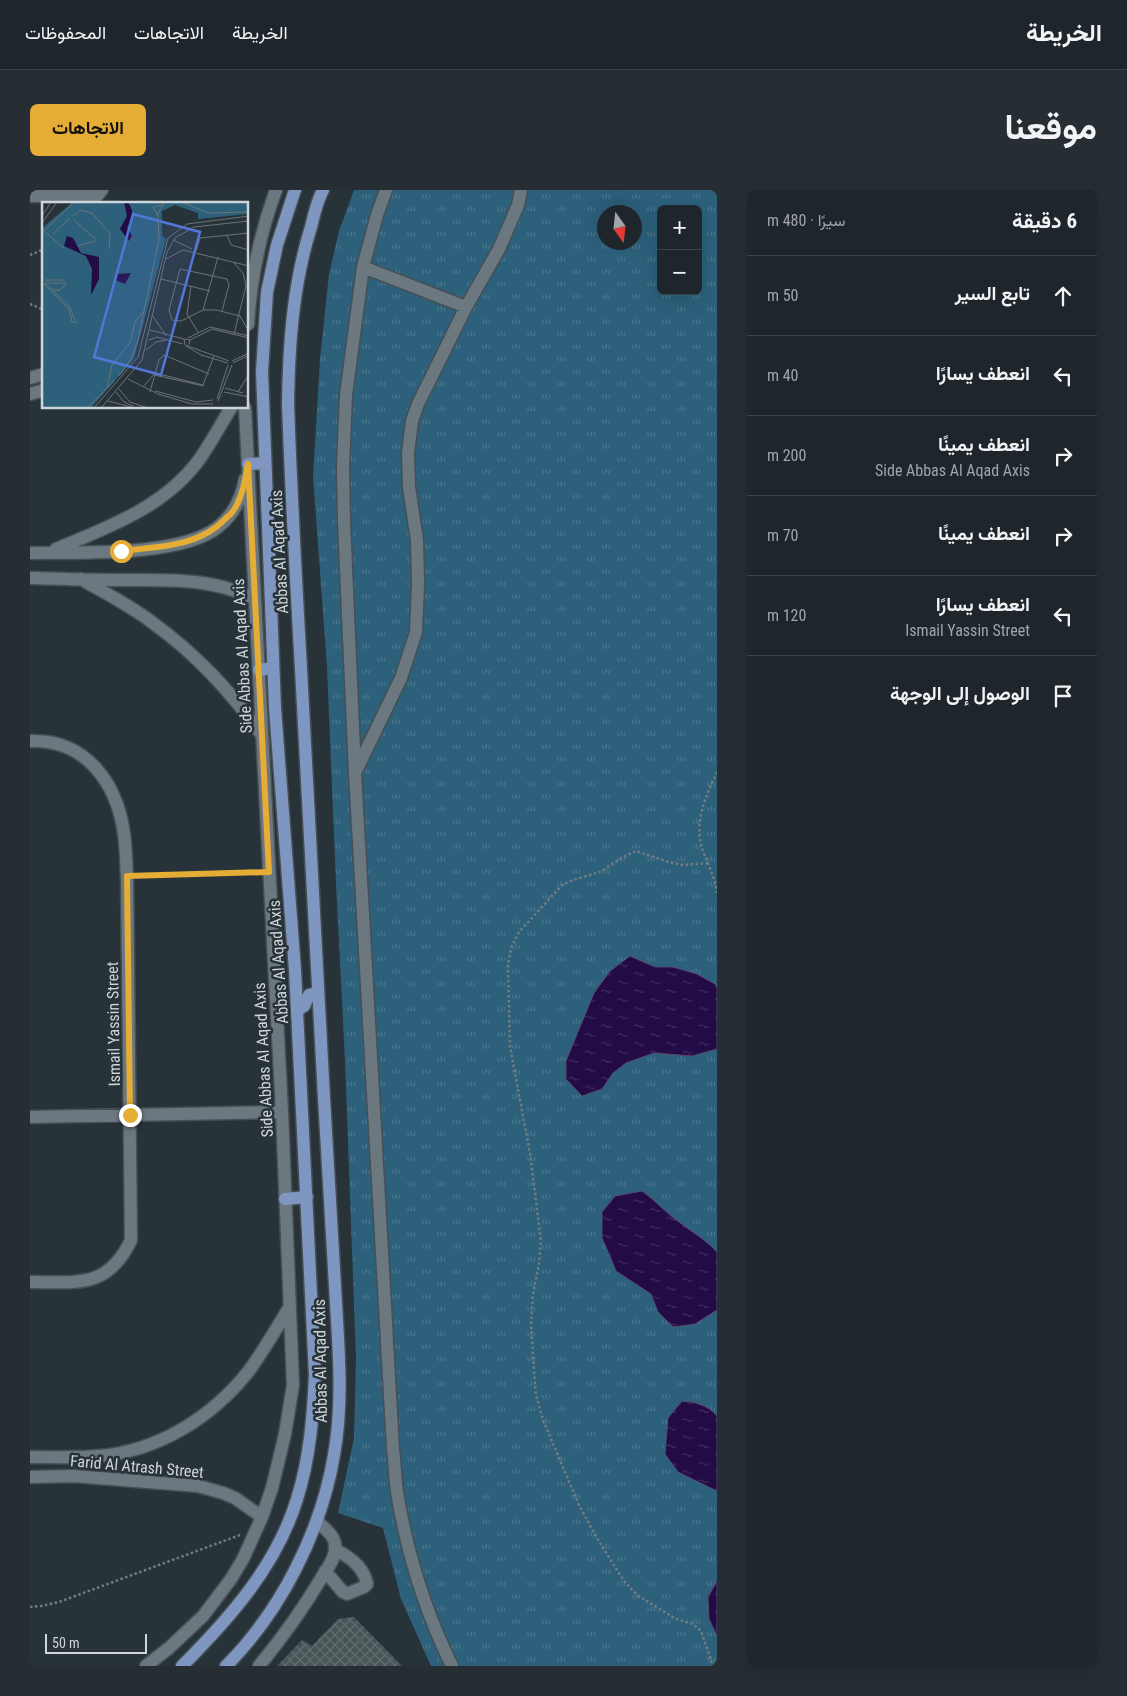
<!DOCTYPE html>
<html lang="ar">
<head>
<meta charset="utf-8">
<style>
  :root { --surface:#1e262b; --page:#262e33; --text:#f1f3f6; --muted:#a1a5a9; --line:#3c4347; --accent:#e5ad35 }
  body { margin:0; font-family:"Roboto Condensed",Vazirmatn,sans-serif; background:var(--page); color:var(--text); direction:rtl }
  .controls { position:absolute; right:15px; top:15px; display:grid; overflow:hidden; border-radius:8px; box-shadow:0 5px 20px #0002 }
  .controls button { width:45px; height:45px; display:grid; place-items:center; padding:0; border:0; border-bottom:1px solid var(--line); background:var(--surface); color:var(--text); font:25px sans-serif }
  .compass { position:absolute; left:567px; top:15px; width:45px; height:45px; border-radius:50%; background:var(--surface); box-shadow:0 5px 20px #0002; rotate:165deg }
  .scale { position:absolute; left:15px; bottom:12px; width:102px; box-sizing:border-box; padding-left:5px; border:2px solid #cfd6da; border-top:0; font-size:14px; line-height:18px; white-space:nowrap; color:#cfd6da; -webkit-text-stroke:4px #283339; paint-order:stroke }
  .stop { position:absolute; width:15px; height:15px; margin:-11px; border:4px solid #e5ad35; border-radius:50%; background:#fff }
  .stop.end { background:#e5ad35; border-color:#fff; box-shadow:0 1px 5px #0008 }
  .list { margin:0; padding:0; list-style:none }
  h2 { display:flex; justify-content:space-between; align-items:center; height:65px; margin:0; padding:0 20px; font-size:21px }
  h2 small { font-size:16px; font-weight:400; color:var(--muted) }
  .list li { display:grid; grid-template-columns:32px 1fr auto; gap:15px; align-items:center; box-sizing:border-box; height:80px; padding:0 20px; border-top:1px solid var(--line) }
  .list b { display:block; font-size:19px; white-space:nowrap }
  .list p { margin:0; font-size:16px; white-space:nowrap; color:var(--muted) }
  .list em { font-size:16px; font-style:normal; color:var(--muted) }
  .icon { flex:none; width:28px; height:28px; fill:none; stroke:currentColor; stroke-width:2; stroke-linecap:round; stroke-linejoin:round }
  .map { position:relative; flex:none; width:687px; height:1476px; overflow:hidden; direction:ltr; border-radius:8px }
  header { display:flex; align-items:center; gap:30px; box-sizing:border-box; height:70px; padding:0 25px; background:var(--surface); border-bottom:1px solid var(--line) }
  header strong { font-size:24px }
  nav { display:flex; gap:28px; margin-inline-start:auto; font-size:18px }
  .intro { display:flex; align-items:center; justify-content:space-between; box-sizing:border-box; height:120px; padding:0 30px }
  h1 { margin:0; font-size:35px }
  .button { padding:12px 22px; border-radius:8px; background:var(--accent); color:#111; font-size:18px; font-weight:700 }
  main { display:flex; gap:30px; padding:0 30px }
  aside { flex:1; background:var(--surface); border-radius:8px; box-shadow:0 5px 20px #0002 }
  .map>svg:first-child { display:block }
</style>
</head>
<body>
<header>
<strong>الخريطة</strong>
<nav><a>الخريطة</a><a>الاتجاهات</a><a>المحفوظات</a></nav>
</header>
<div class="intro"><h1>موقعنا</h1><a class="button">الاتجاهات</a></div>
<main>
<aside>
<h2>6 دقيقة<small>سيرًا · 480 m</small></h2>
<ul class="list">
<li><svg class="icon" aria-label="ahead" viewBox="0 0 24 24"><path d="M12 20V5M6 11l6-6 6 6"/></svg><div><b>تابع السير</b></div><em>50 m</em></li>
<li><svg class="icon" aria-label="left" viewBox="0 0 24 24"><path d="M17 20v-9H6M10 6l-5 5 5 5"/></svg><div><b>انعطف يسارًا</b></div><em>40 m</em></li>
<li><svg class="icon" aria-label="right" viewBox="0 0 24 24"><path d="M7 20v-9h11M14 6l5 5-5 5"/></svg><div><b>انعطف يمينًا</b><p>Side Abbas Al Aqad Axis</p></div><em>200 m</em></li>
<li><svg class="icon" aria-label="right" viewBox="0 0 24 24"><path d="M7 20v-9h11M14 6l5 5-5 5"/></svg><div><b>انعطف يمينًا</b></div><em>70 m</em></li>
<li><svg class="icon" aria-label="left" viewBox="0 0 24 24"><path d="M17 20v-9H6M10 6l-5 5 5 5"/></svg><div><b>انعطف يسارًا</b><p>Ismail Yassin Street</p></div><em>120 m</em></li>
<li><svg class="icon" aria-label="arrive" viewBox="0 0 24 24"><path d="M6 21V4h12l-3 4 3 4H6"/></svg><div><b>الوصول إلى الوجهة</b></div></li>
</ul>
</aside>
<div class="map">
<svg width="687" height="1476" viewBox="0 0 687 1476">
  <defs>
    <pattern id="grass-tufts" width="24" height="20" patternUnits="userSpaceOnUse" patternTransform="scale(1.25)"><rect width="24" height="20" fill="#2c607b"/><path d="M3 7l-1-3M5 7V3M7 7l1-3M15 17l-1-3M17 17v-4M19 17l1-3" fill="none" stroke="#4a768d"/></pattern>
    <pattern id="water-ripples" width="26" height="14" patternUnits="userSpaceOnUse" patternTransform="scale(1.25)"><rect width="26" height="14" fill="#230b46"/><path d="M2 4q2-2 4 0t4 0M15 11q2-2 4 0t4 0" fill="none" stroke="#422e60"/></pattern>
    <pattern id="building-cross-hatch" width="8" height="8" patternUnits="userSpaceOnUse" patternTransform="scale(1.25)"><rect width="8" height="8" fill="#475557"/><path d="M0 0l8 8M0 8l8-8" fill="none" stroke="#606d6f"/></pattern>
  </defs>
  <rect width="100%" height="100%" fill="#283339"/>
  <!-- grass -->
  <path fill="url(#grass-tufts)" fill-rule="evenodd" d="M 324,0 L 687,0 L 687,1476 L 401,1476 L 371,1409 L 353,1338 L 308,1323 L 324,1248 L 326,1168 L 315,871 L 306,693 L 297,477 L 283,286 L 290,169 L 299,84 L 309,41 ZM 631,19 L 668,19 L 668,101 L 631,101 ZM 574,22 L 604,22 L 604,52 L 574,52 Z"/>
  <!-- water -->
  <path fill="url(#water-ripples)" stroke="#574872" d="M 600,766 L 625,777 L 643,777 L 667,784 L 685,794 L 687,798 L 687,859 L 662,866 L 624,863 L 596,873 L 583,883 L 572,899 L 552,906 L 536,889 L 536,871 L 564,803 L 580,781 Z
    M 612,1001 C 625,1010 636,1023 649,1032 C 662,1042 676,1050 687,1062 L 687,1120 L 665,1134 L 643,1137 L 628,1122 L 621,1104 L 586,1081 L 579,1064 L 572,1048 L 572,1022 L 585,1006 Z
    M 652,1211 C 665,1212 678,1215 687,1226 L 687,1301 L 648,1282 L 635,1264 L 638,1228 Z
    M 687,1391 L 687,1446 L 679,1429 L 678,1407 Z"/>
  <!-- building -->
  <path fill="url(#building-cross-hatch)" d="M 324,1427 L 372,1476 L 247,1476 L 272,1450 L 282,1456 L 308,1429 Z"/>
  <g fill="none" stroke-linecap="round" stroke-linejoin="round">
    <defs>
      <path id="minor" d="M 356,0 L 347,25 L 333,77 L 316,205 L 313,277 L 314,332 L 325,583 L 363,1258 C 365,1275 365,1292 368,1308 C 378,1366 396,1423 422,1476
        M 0,6 L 67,6 L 72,0
        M 333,77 L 436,117
        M 218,134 C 221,88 230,43 246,0
        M 0,188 L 14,184
        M 0,204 L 14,200
        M 26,359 C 79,337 137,316 171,267 C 182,251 191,234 201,218
        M 0,363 C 47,362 151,367 188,337 C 203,325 212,308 215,289
        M 0,388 C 30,389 59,390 89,390 C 136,390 181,387 225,409
        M 51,389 C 75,403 101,416 123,433 C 167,465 200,501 232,545
        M 0,551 C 56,549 87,593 94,644 C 96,658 96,672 97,686 L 101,1050 C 78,1099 47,1092 0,1092
        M 326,581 L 371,488 L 386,442 L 388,394 L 387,350 L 379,297 L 378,263 L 382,231 L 388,214 L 436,117 L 469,59 L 488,15 L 491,0
        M 0,927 L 252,922
        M 0,1267 C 23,1267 46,1268 69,1266 C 128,1261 181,1228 218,1182 C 233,1162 246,1139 259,1118
        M 0,1287 L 44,1286 L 168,1296 L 193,1303 L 205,1308 L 232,1327
        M 295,1381 L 313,1402 L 317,1404 L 334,1397 L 337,1394 C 334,1377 320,1367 306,1360
        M 116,1476 L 139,1458 L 173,1426 L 201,1389 L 213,1369 L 232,1327 L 242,1298 L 255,1244 L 263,1195 L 252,922 L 215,218
        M 229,1476 C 252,1448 273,1419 292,1387 C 297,1379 305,1369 305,1359 C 307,1347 295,1339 287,1331"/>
      <path id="major" d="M 218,274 L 235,273
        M 229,480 L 243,478
        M 267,820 L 274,816 L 279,805 L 284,804 L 288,807
        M 255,1009 L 277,1007
        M 152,1476 C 200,1428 247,1375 267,1309 C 280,1268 283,1226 285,1185 L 265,780 L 245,518 L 232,182 L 237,102 L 247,55 L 265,0
        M 196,1476 C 251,1421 291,1342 304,1265 C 314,1210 308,1152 305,1096 C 301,1034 298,971 294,908 C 285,765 278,622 271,479 C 266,391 261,302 258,213 C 259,153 263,94 281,37 C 284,25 287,11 293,0"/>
    </defs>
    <!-- minor casing -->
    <use href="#minor" stroke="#464f54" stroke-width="15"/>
    <!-- major casing -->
    <use href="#major" stroke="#464f54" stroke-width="15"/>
    <!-- path -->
    <path stroke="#727c81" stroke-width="2.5" stroke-dasharray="2.5 2.5" stroke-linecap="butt" d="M 0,65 L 14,59
      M 0,114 L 14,120
      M 687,582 C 676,606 664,631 672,658 C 677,673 685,686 687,703
      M 678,673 L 652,675 L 639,672 L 606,661 L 593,667 L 570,682 L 543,690 L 532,695 L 489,742 L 481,758 L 478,775 L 480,857 L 500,963 L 511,1051 L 509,1074 L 503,1104 L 501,1134 L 504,1180 L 506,1205 L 513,1230 L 549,1315 L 568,1350 L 594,1391 L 607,1405 L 646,1429 L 663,1434 L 671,1441 L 683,1476
      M 109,686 L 228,682
      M 0,1417 L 11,1416 L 29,1412 L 210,1345"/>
    <!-- minor -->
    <use href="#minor" stroke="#6c787f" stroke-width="12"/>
    <!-- major -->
    <use href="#major" stroke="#7f96c0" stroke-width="12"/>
  </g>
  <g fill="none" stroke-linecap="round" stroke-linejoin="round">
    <!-- route -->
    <path stroke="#e5ad35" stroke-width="6" d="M 91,361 C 127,357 169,357 195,329 C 199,326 203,322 205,318 C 213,305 215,289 218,274 L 239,682 L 97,686 L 100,925"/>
  </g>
  <g text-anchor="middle" stroke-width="5" stroke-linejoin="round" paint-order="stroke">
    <!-- street labels -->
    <g font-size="16" fill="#cfd6da" stroke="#283339">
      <text transform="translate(249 362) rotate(-93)" y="6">Abbas Al Aqad Axis</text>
      <text transform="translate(212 466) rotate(-93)" y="6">Side Abbas Al Aqad Axis</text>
      <text transform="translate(248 772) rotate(-94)" y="6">Abbas Al Aqad Axis</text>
      <text transform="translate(83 834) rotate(-91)" y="6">Ismail Yassin Street</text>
      <text transform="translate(233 870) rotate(-93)" y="6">Side Abbas Al Aqad Axis</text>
      <text transform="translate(290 1171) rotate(-91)" y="6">Abbas Al Aqad Axis</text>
      <text transform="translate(107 1276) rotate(5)" y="6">Farid Al Atrash Street</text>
    </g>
  </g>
  <!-- overview -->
  <g transform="translate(12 12)">
    <rect width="206" height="206" fill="#283339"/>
    <path d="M 31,0 L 206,0 L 206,12 L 156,17 L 156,11 L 133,3 L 120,9 L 120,34 L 124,37 L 92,157 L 49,206 L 0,206 L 0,26 Z" fill="#2c607b"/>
    <path d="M 82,0 L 86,0 L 90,8 L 90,19 L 85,25 L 90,34 L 87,39 L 78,27 L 85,14 ZM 25,34 L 31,36 L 39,51 L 57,55 L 57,77 L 49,93 L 50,67 L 44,54 L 22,44 ZM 89,71 L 83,82 L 73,78 L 75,72 Z" fill="#230b46"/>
    <path fill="none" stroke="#6b7479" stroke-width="1" d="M 140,0 L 166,11 L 207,10M 0,14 L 9,0M 31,14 L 38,8 L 50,11 L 68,32 L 67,47M 116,14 L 111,5 L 120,3M 31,17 L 53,37M 0,21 L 15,0M 3,28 L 1,30 L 32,0M 3,30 L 22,46M 11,32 L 28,16M 185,33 L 189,43 L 207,48M 131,38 L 150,47M 36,44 L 53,39M 154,49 L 158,36 L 207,31M 124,57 L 141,48 L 207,64M 119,77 L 168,89M 3,78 L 24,78M 4,81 L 24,81M 2,82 L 27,107 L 30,120 L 34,120 L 27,104 L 3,81M 149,84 L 145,112 L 156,130M 11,88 L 18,88 L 24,82M 161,108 L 176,55M 180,109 L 187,83 L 185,77 L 138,67 L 127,108 L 130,118 L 139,119 L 161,108 L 174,108 L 198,114 L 207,130M 111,114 L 124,134M 108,128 L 142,137M 192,132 L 204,84 L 201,71 L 192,61M 146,136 L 168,125 L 207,134M 107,138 L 115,135 L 141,142M 148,138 L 170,127 L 207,136M 147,143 L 148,138 L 142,137 L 143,143 L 187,159M 144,144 L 159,153 L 186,161M 104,148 L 114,140 L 124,138M 190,159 L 207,151M 191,161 L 207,153M 112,173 L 162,184M 77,174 L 89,157 L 96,138 L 117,37 L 116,11 L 123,0M 86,177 L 116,192 L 150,202 L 171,202M 101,185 L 113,171 L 161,183 L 172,154M 65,186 L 70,163 L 88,141 L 93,120 L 102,109M 183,186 L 201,191M 77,187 L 88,200 L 106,206M 113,189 L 154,200 L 171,198M 74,190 L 82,200 L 91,204M 108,190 L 117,158 L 122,153 L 167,172M 182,190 L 207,195M 196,190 L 207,172M 175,197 L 186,163M 66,199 L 93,206M 176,199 L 190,163M 45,206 L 72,179M 52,206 L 96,155 L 126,36 L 145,22 L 207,14M 59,206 L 100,158 L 125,50 L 133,36 L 152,25 L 207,19"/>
    <path fill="#5277d9" fill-opacity="0.15" stroke="#5277d9" stroke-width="2.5" d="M 91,12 L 158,30 L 119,173 L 52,155 Z"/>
    <rect width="206" height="206" fill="none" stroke="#cfd6da" stroke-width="2.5"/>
  </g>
</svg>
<div class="controls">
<button>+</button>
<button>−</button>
</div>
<svg class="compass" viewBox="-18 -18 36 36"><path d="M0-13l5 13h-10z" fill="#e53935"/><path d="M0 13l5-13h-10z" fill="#a1a5a9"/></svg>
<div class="scale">50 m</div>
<div class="stop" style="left:91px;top:361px"></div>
<div class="stop end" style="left:100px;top:925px"></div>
</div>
</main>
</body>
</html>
